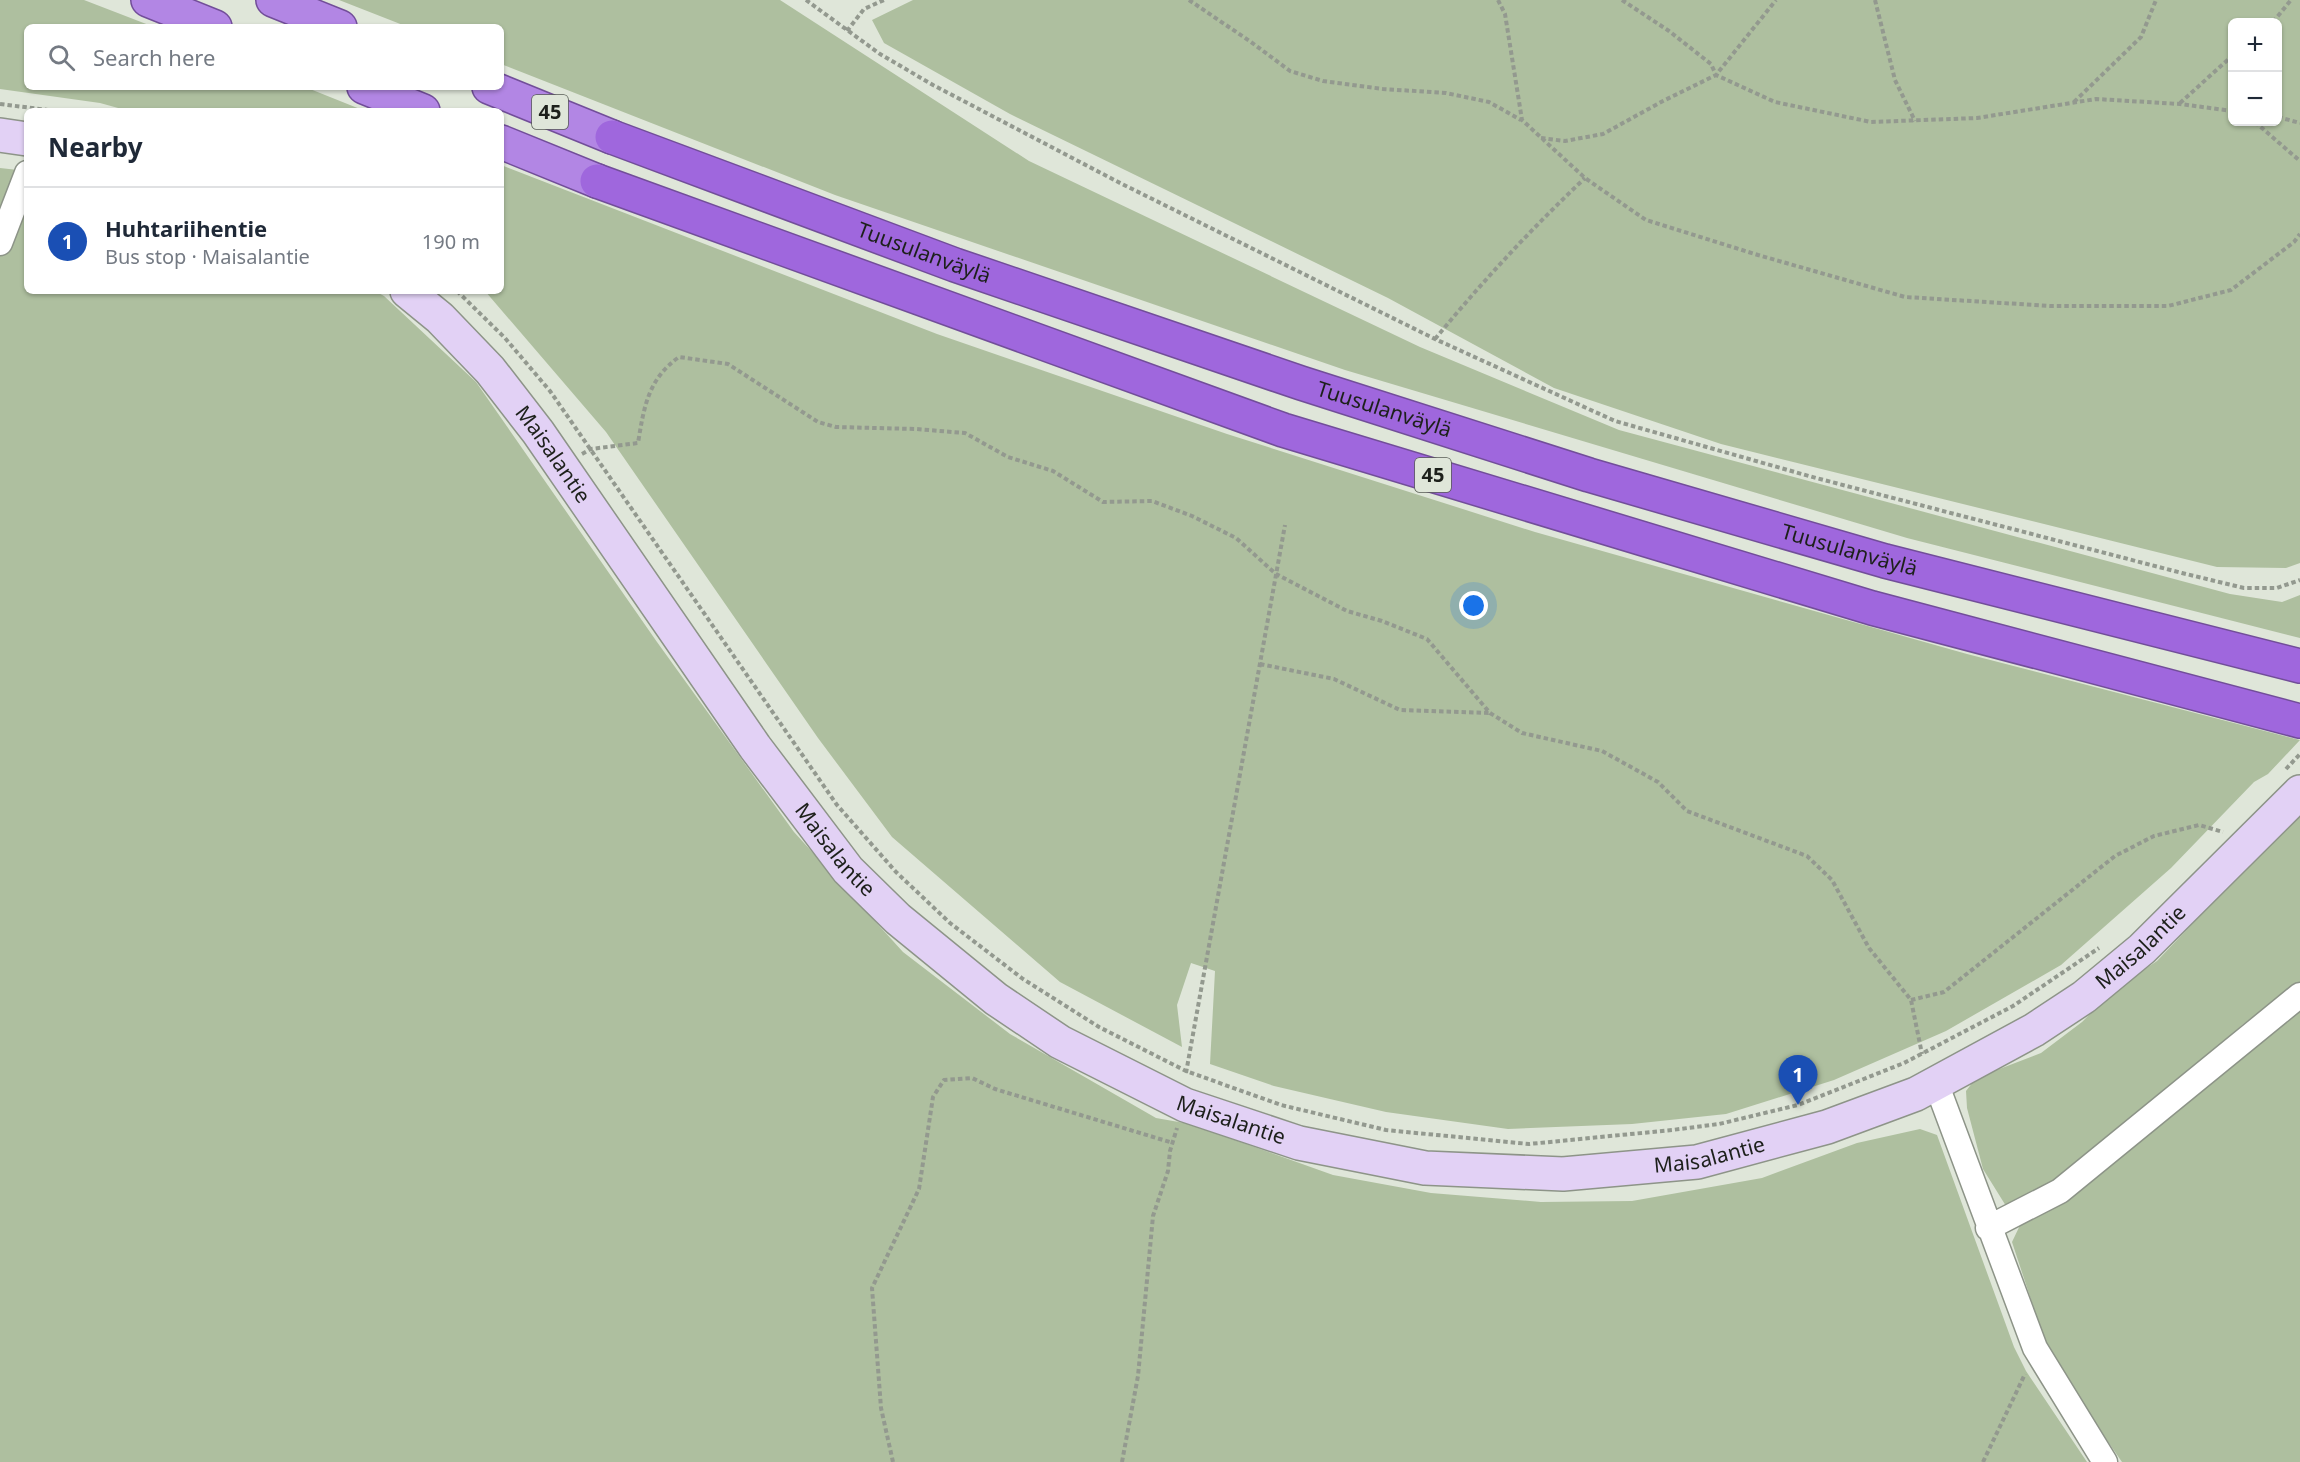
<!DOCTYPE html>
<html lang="en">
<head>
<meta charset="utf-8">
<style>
  :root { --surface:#fff; --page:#f6f6f7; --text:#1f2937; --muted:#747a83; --line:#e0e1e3; --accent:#0b8043 }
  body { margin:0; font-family:"Noto Sans",sans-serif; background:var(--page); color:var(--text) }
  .controls { position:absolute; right:18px; top:18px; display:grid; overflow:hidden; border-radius:9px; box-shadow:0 2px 4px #0004 }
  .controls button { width:54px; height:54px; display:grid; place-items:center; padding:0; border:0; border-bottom:2px solid var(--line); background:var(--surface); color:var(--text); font:30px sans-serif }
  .you { position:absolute; left:1474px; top:606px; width:21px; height:21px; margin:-15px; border:4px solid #fff; border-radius:50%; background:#1a73e8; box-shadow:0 0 0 9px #1a73e833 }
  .badge { display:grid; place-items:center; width:39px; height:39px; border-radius:50%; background:var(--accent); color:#fff; font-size:20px; font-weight:700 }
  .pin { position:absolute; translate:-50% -50px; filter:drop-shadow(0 2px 3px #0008) }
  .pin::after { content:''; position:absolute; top:32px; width:21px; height:18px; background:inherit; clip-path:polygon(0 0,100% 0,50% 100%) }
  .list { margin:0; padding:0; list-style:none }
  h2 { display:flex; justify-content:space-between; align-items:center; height:78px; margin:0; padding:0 24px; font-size:26px }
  h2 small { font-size:20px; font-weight:400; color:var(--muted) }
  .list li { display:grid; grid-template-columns:39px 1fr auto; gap:18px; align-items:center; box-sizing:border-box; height:108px; padding:0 24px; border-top:2px solid var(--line) }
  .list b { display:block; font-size:22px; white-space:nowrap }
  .list p { margin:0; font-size:20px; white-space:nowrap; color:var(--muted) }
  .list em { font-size:20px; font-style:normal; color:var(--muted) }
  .icon { flex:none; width:33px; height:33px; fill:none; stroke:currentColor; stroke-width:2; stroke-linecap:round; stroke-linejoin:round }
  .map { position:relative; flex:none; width:2300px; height:1462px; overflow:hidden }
  .search { position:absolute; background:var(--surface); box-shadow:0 2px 4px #0004; left:24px; top:24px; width:480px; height:66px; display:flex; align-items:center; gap:15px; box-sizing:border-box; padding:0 21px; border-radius:9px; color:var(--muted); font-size:22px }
  .panel { position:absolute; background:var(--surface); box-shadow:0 2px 4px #0004; left:24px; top:108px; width:480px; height:186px; border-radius:9px }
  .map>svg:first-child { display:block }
</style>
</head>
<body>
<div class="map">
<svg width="2300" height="1462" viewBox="0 0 2300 1462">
  <rect width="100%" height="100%" fill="#dfe6d9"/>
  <!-- green -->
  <path fill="#aebf9f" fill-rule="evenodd" d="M 0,0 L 84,0 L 154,27 L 27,27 L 27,87 L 305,87 L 365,111 L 129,111 L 100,103 L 0,89 Z
    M 339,0 L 780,0 L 1029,161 L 1420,347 L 1619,430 L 2230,594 L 2282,602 L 2300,595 L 2300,638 L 1907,538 L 1345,370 L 835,195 L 501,64 L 501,27 L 408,27 Z
    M 913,0 L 2300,0 L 2300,563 L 2286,568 L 2217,567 L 1721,444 L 1554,388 L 1388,298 L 1010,114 L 884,43 L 872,20 ZM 2232,22 L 2278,22 L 2278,122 L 2232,122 Z
    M 501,165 L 937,334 L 1227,434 L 1535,532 L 1967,654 L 2300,740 L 2268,774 L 2254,782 L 2171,868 L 2061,965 L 1946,1031 L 1834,1080 L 1726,1114 L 1632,1124 L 1508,1129 L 1386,1112 L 1274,1086 L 1210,1064 L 1215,971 L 1191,963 L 1177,1005 L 1182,1047 L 1060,982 L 892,837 L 818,738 L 606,432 L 485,291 L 501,291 Z
    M 0,168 L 27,171 L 27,291 L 375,291 L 384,296 L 476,382 L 657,642 L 794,832 L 903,952 L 1010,1034 L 1156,1118 L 1190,1124 L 1333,1175 L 1431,1193 L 1541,1202 L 1632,1201 L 1762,1178 L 1857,1143 L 1920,1129 L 1937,1135 L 2014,1347 L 2026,1371 L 2087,1462 L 0,1462 Z
    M 2300,811 L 2300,982 L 2242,1025 L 2152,1108 L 2058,1187 L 2006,1206 L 1983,1169 L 1967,1108 L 1966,1091 L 1976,1078 L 2041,1053 L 2082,1022 L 2114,990 L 2157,961 Z
    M 2300,1008 L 2300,1462 L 2122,1462 L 2072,1390 L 2045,1342 L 2012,1242 L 2023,1219 L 2103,1171 Z"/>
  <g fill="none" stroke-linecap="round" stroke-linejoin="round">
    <defs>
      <path id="minor" d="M 0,243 L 27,173
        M 1936,1083 L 2035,1348 L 2105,1462
        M 1988,1228 L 2060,1191 L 2300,995"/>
      <g id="secondary">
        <path d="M 0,135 L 27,139"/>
        <path id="s1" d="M 407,291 L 440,318 L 490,370 L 538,432 L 755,747 L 848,870 L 898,919 L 996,999 L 1060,1042 L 1185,1105 L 1299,1143 L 1425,1168 L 1563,1174 L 1697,1162 L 1827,1127 L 1916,1094 L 2034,1030 L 2084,997 L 2142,949 L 2300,792"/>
      </g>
      <path id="trunk" d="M 148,0 L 215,27
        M 273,0 L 340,27
        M 364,87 L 423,111
        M 489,87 L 612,137
        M 501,142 L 597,181"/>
      <g id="motorway">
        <path id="s2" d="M 612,137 L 955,265 L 1301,383 L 1589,475 L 1885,561 L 2300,666"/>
        <path d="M 597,181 L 1283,430 L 1872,608 L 2300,721"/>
      </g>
    </defs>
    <!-- minor casing -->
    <use href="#minor" stroke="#8d9488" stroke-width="27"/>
    <!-- secondary casing -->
    <use href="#secondary" stroke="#8d9488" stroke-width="36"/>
    <!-- trunk casing -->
    <use href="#trunk" stroke="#724e99" stroke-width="36"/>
    <!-- motorway casing -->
    <use href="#motorway" stroke="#724e99" stroke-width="36"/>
    <!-- path -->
    <path stroke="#93998f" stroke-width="4" stroke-dasharray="4.5 3" stroke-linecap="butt" d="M 806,0 L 880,54 L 933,85 L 1122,184 L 1435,339 L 1615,421 L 1816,478 L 2182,573 L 2244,588 L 2277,588 L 2300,580
      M 1189,0 L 1251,42 L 1290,71 L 1323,81 L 1383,89 L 1446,93 L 1489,102 L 1521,120
      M 1498,0 L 1505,14 L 1522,120 L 1585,178 L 1646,220 L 1758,255 L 1905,297 L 2051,306 L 2168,306 L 2231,290 L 2294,242 L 2300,234
      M 1622,0 L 1669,31 L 1711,64 L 1716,75 L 1775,102 L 1871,122 L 1977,118 L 2096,99 L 2180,104 L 2232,111
      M 1875,0 L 1895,80 L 1915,121
      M 2273,22 L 2291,0
      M 847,31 L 864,9 L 884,0
      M 2074,102 L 2141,37 L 2156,0
      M 2180,103 L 2232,56
      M 0,104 L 56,111
      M 2278,117 L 2300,123
      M 2255,122 L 2300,161
      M 1541,138 L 1565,141 L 1603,134 L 1663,101 L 1716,75 L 1776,0
      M 457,291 L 505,338 L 550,391 L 837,805 L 896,872 L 950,923 L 1023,979 L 1099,1027 L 1186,1071 L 1281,1105 L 1386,1130 L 1529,1144 L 1672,1130 L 1719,1124 L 1798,1105 L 1904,1063 L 2013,1006 L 2099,948
      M 1435,339 C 1482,282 1531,229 1585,178
      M 582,454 L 591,449 L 638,443 C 644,407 648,379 679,357 L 728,364 L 818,422 L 836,427 L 916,429 L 965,433 L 1008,457 L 1053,471 L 1103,502 L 1152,501 L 1192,516 L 1236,538 L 1276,574 L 1347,611 L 1382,621 L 1427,639 L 1490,713 L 1522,733 L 1602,751 L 1658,782 L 1687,811 L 1807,856 L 1832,880 L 1869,948 L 1911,1000 L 1922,1054
      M 1260,664 L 1334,679 L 1400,710 L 1490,713
      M 2286,769 L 2300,754
      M 1911,1000 L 1944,992 L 2115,856 L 2154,836 L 2199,825 L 2223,832
      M 1186,1073 L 1285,525
      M 893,1462 L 881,1408 L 872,1288 L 919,1189 L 933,1097 L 944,1080 L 972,1078 L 995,1089 L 1173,1143
      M 1122,1462 L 1138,1376 L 1153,1216 L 1168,1171 L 1170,1151 L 1177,1128
      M 1983,1462 L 2025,1374"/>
    <!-- minor -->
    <use href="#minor" stroke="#fff" stroke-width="24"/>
    <!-- secondary -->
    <use href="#secondary" stroke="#e2d1f5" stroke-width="33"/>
    <!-- trunk -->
    <use href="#trunk" stroke="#b286e4" stroke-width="33"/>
    <!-- motorway -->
    <use href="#motorway" stroke="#9f67dd" stroke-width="33"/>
  </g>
  <g text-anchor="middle" stroke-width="6" stroke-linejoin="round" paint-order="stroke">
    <!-- shield labels -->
    <g fill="#dfe6d9" stroke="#575b54" stroke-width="1.5">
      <rect x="532" y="95" width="36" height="34" rx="4.5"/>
      <rect x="1415" y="458" width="36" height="34" rx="4.5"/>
    </g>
    <g font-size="20" font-weight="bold" fill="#1d201b">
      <text x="550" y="119">45</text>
      <text x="1433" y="482">45</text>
    </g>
    <!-- street labels -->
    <g font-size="21" fill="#1d201b" stroke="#dfe6d9">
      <text dy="7" stroke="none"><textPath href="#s2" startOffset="333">Tuusulanväylä</textPath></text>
      <text dy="7" stroke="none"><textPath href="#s2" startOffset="819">Tuusulanväylä</textPath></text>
      <text dy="7" stroke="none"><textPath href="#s1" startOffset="220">Maisalantie</textPath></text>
      <text dy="7" stroke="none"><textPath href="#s2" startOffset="1305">Tuusulanväylä</textPath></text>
      <text dy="7" stroke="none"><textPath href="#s1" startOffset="706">Maisalantie</textPath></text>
      <text dy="7" stroke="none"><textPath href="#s1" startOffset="2164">Maisalantie</textPath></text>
      <text dy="7" stroke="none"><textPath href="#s1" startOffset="1192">Maisalantie</textPath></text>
      <text dy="7" stroke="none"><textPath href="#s1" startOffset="1678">Maisalantie</textPath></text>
    </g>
  </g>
</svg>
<div class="controls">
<button>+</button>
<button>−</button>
</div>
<div class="you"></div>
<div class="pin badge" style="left:1798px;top:1105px;background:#1a4fb4">1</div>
<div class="search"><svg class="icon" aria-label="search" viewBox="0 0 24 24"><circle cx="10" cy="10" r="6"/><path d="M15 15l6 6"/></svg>Search here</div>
<section class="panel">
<h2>Nearby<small></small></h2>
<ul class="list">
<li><span class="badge" style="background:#1a4fb4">1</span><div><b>Huhtariihentie</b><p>Bus stop · Maisalantie</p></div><em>190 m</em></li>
</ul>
</section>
</div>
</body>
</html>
